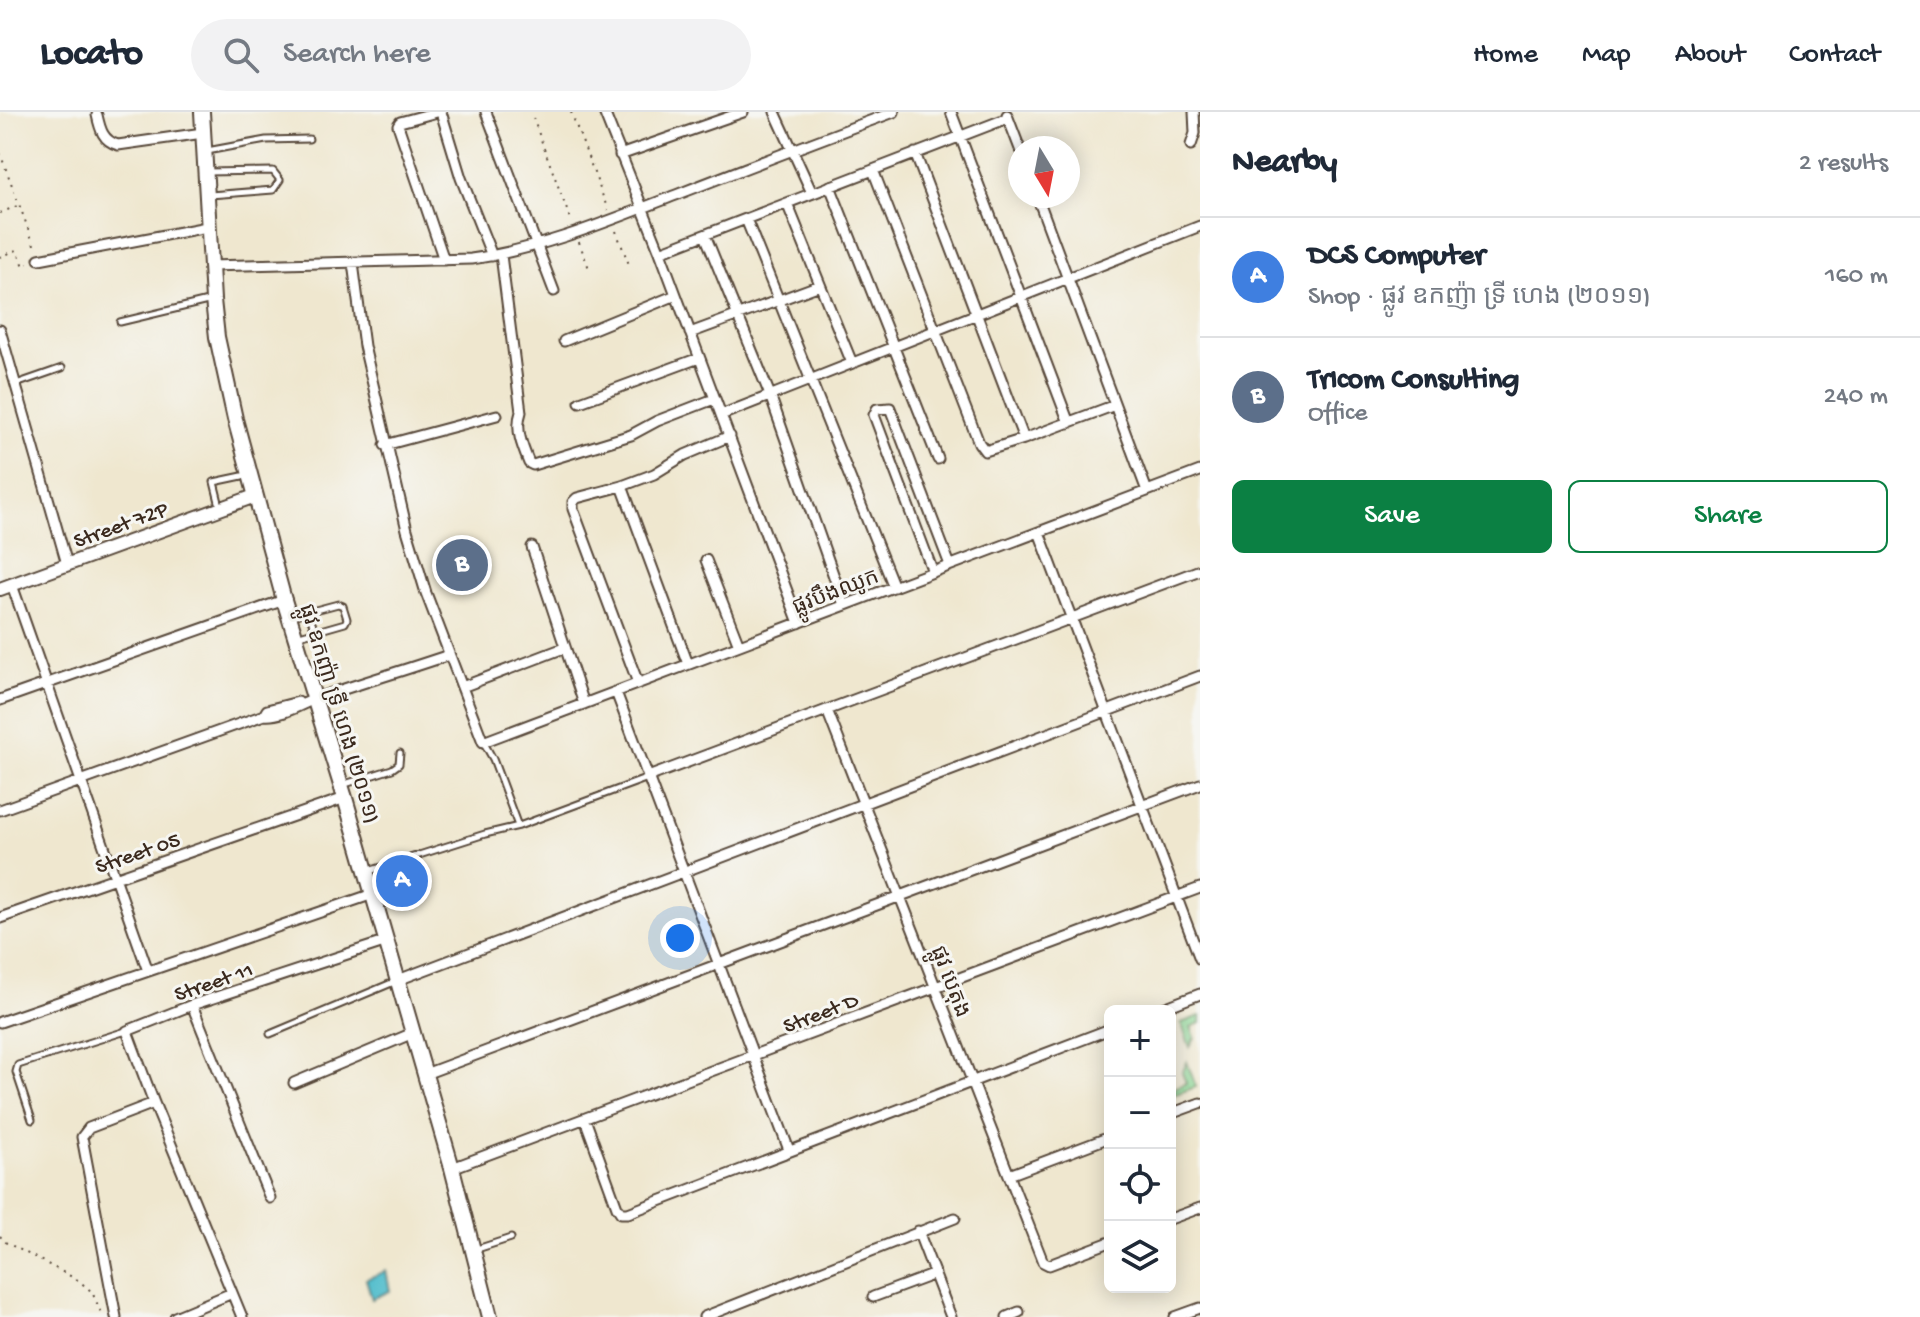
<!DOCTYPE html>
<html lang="en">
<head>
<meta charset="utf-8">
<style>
  :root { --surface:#fff; --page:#f2f2f3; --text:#1f2937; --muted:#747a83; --line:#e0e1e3; --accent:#0b8043 }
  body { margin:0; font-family:"Gochi Hand","Noto Sans Khmer",sans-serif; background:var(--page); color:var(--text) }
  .controls { position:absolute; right:24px; bottom:24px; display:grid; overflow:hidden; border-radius:12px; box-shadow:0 4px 20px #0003 }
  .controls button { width:72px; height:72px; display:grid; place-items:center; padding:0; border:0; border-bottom:2px solid var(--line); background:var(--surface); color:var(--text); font:40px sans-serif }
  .compass { position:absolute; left:1008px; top:24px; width:72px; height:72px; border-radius:50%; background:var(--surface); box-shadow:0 4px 20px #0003; rotate:170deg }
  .you { position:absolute; left:680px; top:826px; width:28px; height:28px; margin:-20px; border:6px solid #fff; border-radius:50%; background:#1a73e8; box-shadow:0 0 0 12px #1a73e833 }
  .badge { display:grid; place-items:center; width:52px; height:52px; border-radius:50%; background:var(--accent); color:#fff; font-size:26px; font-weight:700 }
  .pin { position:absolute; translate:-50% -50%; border:4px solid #fff; box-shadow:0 2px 8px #0006 }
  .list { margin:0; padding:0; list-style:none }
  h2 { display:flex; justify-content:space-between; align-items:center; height:104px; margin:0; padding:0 32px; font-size:34px }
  h2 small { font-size:26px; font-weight:400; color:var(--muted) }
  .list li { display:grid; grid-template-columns:52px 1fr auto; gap:24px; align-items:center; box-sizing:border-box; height:120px; padding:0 32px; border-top:2px solid var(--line) }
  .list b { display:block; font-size:30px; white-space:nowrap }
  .list p { margin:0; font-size:26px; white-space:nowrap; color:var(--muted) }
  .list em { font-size:26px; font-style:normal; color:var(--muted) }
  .actions { display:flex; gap:16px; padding:24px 32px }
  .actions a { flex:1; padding:18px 0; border:2px solid var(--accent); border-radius:12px; text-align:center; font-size:28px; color:var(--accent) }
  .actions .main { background:var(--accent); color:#fff }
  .icon { flex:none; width:44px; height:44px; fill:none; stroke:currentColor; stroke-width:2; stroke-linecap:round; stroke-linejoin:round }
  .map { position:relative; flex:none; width:1200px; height:1205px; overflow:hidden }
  header { display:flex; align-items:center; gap:48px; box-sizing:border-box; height:112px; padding:0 40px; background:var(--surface); border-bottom:2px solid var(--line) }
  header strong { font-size:38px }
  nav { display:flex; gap:44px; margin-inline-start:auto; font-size:28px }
  .search { width:560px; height:72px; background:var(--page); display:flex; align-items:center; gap:20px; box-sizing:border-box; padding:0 28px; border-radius:44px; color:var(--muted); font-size:30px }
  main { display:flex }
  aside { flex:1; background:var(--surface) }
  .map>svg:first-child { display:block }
</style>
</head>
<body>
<header>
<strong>Locato</strong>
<div class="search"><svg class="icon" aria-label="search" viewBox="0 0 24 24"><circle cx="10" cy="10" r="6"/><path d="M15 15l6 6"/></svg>Search here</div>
<nav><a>Home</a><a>Map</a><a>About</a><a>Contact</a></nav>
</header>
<main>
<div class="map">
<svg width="1200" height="1205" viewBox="0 0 1200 1205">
  <rect width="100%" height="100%" fill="#f6f6f2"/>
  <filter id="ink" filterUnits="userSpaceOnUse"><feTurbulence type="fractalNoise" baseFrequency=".0125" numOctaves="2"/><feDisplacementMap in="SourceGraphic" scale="16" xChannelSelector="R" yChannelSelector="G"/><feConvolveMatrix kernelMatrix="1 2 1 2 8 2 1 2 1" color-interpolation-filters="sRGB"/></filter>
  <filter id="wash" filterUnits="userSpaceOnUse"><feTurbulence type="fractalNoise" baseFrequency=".006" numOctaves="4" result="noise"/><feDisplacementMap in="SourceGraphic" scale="32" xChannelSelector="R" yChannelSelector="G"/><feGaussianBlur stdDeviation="1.8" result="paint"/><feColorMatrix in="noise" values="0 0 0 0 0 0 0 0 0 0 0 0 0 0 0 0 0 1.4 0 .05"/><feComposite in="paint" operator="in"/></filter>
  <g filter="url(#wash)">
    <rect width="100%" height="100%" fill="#efe7cf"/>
    <!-- green -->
    <path fill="#8dd895" stroke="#64815a" stroke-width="2" d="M 1200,904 L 1200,911 L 1191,915 L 1195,925 L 1190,935 L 1181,911 Z
      M 1187,950 L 1196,975 L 1173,983 L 1175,976 L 1186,971 L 1182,961 Z"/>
    <!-- water -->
    <path fill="#51bdcc" stroke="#467475" stroke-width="2" d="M 386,1159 L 390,1179 L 372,1187 L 366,1167 Z"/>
  </g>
  <g filter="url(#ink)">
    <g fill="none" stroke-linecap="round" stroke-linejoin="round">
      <defs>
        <path id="service" d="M 207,39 L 266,28 L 309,27
          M 206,60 L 273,59 L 280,68 L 273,78 L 210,83
          M 120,210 L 212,188
          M 16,272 L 62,256
          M 220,394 L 214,370 L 247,363
          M 309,500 L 315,520
          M 289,505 L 338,492 L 343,494 L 347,507 L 345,511 L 296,525
          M 484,631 L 493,647 L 518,714
          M 342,673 L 392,657 L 399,652 L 400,641
          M 369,759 L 485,722 L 519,714 L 648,666
          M 270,922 L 394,870
          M 32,1008 L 16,960 L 18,953 L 126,919
          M 474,1138 L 511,1126"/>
        <path id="minor" d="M 437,0 L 400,10 L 398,13 L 444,148
          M 441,0 L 461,66 L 492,144
          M 486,0 L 554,179
          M 604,0 L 660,140 L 799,511
          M 775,0 L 812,81
          M 951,0 L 1069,311
          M 97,3 C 100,17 103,29 118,33 L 203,21
          M 1007,3 L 1020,37
          M 1191,33 L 1195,21 L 1194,0
          M 915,41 L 1024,327
          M 620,43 L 743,0
          M 873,58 L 979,331 L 985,339 L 1024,327 L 1115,293
          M 830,74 L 938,347
          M 1037,84 L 1147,379
          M 787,91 L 852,251
          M 746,107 L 894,475
          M 705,123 L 770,283 L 844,493
          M 660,140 L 1008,6
          M 501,143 L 521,300 C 515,317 522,334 529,351 L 533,353 L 631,323 L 657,309 L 714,287
          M 39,147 L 207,115
          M 353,151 L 364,234 L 407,418 L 426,481 L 483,630 L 1200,359
          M 210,154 L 471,147 C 542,137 609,109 676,83 C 748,55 821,27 894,0
          M 0,218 L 67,452
          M 690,221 L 820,173
          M 564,229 L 676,183
          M 580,290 L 699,246
          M 721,303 L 1200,114
          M 385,333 L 497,303
          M 622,374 L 688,552
          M 1039,420 L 1200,847
          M 532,435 L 584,592
          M 706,448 L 739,533
          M 933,460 L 874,303 L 877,297 L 890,296 L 950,453
          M 12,473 L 148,859
          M 638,571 L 573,397 L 573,390 L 577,386 L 622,374 L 654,362 L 685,343 L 730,324
          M 462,575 L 564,536
          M 616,580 L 789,1038
          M 0,588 L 284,488
          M 827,598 L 1043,1150 L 1049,1153 L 1110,1130
          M 264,603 L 267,598 L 298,590
          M 648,665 L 1200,458
          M 0,698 L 264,603 C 282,605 301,592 317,586 C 361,571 405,558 449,543
          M 0,806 L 345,686
          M 398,868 L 1200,564
          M 192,893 L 270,1086
          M 1156,899 L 1200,882
          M 0,910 L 373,782
          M 425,962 L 1200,672
          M 294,971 L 413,921
          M 1170,1002 L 1200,991
          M 585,1007 L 617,1095 L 621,1101 L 628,1101 L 1110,917
          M 452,1056 L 1200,776
          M 1009,1063 L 1110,1025
          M 1170,1107 L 1200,1096
          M 918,1119 L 951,1205
          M 873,1185 L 935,1162
          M 116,1205 L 82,1025 L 89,1016 L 154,991
          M 175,1205 L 232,1181
          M 242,1205 L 154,991 L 127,919 L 192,893 L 387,829
          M 704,1205 L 955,1106
          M 1007,1205 L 1019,1200
          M 1175,1205 L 1200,1196"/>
        <path id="tertiary" d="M 0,477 L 255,384"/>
        <path id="secondary" d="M 202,0 L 213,188 L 217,225 L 235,307 L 284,488 L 345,686 L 452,1056 L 490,1205"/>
      </defs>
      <!-- service casing -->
      <use href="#service" stroke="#564639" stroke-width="9"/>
      <!-- minor casing -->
      <use href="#minor" stroke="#564639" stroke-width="13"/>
      <!-- tertiary casing -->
      <use href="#tertiary" stroke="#564639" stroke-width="16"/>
      <!-- secondary casing -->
      <use href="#secondary" stroke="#564639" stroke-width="18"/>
      <!-- path -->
      <path stroke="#564639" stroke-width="2" stroke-dasharray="2 6" stroke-linecap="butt" d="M 571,0 L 608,98
        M 533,6 L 571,109
        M 0,41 L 36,138
        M 0,101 L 17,94
        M 616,119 L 630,155
        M 579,130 L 590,159
        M 0,145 L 17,138 L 24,154 L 28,152
        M 0,1124 L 5,1130 L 78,1168 L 92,1180 L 103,1205"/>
      <!-- service -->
      <use href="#service" stroke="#fff" stroke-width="5"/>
      <!-- minor -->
      <use href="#minor" stroke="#fff" stroke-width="9"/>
      <!-- tertiary -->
      <use href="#tertiary" stroke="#fff" stroke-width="12"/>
      <!-- secondary -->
      <use href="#secondary" stroke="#fff" stroke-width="14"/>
    </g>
  </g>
  <g text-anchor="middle" stroke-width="6" stroke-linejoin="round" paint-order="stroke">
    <!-- street labels -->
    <g font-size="22" fill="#3b2a1e" stroke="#f6f6f2">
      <text transform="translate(120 411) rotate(-20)" y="8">Street 72P</text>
      <text transform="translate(835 478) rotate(-21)" y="8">ផ្លូវបឹងឈូក</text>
      <text transform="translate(341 601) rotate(73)" y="8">ផ្លូវ ឧកញ៉ា ទ្រី ហេង (២០១១)</text>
      <text transform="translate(137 739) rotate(-19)" y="8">Street 05</text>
      <text transform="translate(213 868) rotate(-19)" y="8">Street 11</text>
      <text transform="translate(952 869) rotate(69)" y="8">ផ្លូវ បេតុង</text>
      <text transform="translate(820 899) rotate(-21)" y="8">Street D</text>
    </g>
  </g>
</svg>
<div class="controls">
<button>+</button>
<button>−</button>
<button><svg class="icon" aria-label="locate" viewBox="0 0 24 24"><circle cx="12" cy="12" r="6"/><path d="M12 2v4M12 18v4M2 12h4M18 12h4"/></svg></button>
<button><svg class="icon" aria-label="layers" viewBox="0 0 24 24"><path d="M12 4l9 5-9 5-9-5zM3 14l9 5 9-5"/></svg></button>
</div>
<svg class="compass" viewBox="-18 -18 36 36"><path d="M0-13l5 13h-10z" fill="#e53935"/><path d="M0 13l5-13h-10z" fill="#747a83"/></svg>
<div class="you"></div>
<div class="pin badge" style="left:402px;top:769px;background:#3f7fe0">A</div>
<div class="pin badge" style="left:462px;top:453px;background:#5c6f8a">B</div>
</div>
<aside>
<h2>Nearby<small>2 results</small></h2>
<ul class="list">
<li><span class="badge" style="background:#3f7fe0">A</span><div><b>DCS Computer</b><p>Shop · ផ្លូវ ឧកញ៉ា ទ្រី ហេង (២០១១)</p></div><em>160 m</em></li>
<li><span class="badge" style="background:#5c6f8a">B</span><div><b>TrIcom Consulting</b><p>Office</p></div><em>240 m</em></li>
</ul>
<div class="actions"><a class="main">Save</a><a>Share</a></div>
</aside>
</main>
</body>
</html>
